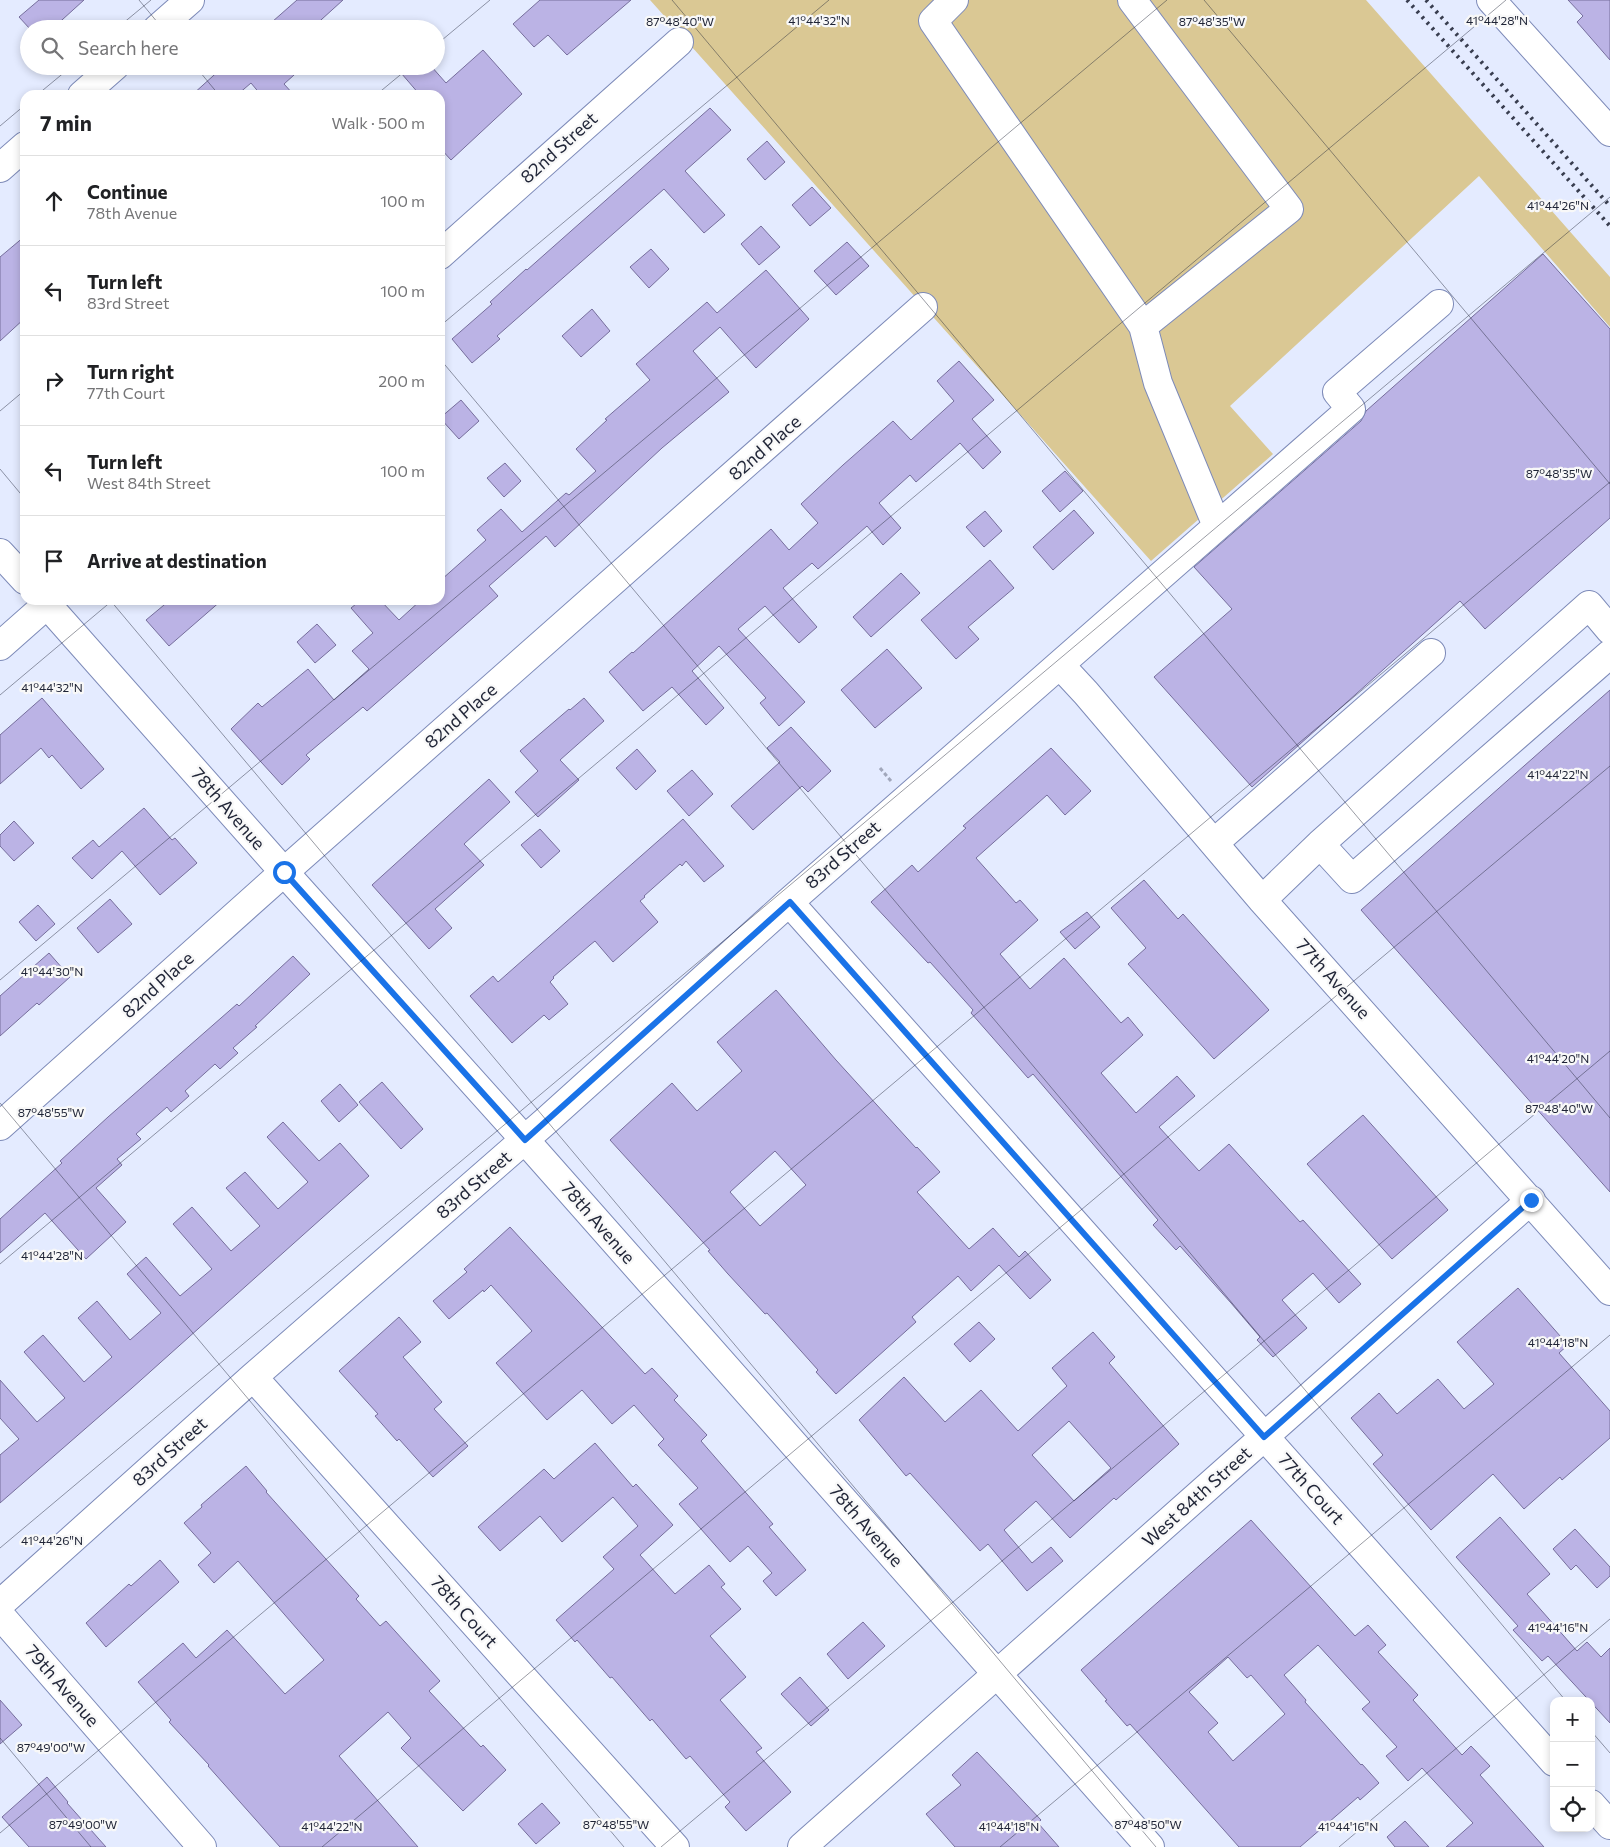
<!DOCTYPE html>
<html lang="en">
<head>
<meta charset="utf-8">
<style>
  :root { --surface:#fff; --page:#f2f2f2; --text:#202124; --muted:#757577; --line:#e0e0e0 }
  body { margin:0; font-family:Commissioner,sans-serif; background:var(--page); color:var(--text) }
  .controls { position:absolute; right:15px; bottom:15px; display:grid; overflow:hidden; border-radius:10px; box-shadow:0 2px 8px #0003 }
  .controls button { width:45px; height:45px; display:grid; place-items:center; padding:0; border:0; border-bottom:1px solid var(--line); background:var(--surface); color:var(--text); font:25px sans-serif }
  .stop { position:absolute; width:15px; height:15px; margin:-11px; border:4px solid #1a73e8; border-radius:50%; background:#fff }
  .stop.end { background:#1a73e8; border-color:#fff; box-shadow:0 1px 5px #0008 }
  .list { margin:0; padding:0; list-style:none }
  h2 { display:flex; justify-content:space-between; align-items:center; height:65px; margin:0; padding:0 20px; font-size:21px }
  h2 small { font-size:16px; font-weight:400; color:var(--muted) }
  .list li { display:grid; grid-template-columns:32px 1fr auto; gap:15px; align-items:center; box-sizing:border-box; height:90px; padding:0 20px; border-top:1px solid var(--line) }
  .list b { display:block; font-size:19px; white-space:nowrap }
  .list p { margin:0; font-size:16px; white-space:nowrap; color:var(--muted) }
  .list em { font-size:16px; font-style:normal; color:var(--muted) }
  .icon { flex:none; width:28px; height:28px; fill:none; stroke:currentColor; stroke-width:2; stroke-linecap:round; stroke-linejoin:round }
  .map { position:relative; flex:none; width:1610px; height:1847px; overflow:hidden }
  .search { position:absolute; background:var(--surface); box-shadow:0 2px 8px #0003; left:20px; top:20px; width:425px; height:55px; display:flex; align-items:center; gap:12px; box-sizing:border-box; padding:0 18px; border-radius:28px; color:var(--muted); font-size:19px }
  .panel { position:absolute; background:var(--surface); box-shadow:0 2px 8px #0003; left:20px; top:90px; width:425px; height:515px; border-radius:15px }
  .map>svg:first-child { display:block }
</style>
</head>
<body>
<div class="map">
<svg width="1610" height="1847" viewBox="0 0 1610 1847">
  <rect width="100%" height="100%" fill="#e4ebff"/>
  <!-- green -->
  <path fill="#dac894" d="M 650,0 L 1366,0 L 1610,277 L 1610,327 L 1479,176 L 1230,406 L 1273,454 L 1151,561 Z"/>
  <!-- building -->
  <path fill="#bbb3e5" stroke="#766e9c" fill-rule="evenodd" d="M 39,0 L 84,0 L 52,29 L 30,29 L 19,17 Z
    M 297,0 L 343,0 L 311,29 L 264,29 Z
    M 540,0 L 631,0 L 567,55 L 548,35 L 534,47 L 513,24 Z
    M 1568,0 L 1610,0 L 1610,60 L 1577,22 L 1583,16 Z
    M 483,50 L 522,94 L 451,160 L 440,148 L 440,95 L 420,95 L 395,66 L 431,66 L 446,83 Z
    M 224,66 L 304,66 L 284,84 L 294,95 L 261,95 L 251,83 L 237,95 L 192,95 Z
    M 710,108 L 731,130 L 685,171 L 725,215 L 704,233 L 664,189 L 497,336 L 500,339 L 472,363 L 452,339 L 492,304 L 490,302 L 526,269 L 527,270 Z
    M 767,141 L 785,162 L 765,180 L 747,159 Z
    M 812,187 L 831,208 L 810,226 L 792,205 Z
    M 761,226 L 780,247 L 759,265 L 741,244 Z
    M 25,236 L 25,318 L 0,341 L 0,257 Z
    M 847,242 L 869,266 L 836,295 L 814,271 Z
    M 651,249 L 669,269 L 649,288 L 630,267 Z
    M 1543,254 L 1610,329 L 1610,518 L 1485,629 L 1460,601 L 1252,787 L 1154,677 L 1232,609 L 1194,567 L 1361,421 L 1366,411 Z
    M 766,270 L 809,319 L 756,368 L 720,327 L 693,351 L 729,392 L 662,448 L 555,547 L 546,536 L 489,586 L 498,596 L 367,711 L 363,707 L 306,755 L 310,759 L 282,785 L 231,729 L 258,703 L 262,707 L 308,669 L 334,700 L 369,669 L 352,651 L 373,633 L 351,608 L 361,600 L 380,600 L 399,620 L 421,600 L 440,600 L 441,580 L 486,540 L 477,530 L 501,509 L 522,532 L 566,493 L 569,495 L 596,471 L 576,449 L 607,420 L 605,419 L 650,380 L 636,364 L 707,302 L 717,313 Z
    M 592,309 L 610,331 L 581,357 L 562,336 Z
    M 959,361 L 994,400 L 972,419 L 1001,452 L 983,469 L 960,443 L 916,482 L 910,475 L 879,503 L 901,528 L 883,545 L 867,526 L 818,569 L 812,563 L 783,588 L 817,627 L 799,643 L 765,606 L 738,629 L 805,702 L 779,726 L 760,703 L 766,698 L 719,646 L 692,671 L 724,708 L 706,725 L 672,687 L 643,711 L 609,672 L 632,652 L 633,653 L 771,529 L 789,550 L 818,523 L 801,504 L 843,465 L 893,421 L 911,440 L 954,401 L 937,381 Z
    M 461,400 L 479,421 L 459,439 L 440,418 Z
    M 505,463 L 521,481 L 504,497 L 487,478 Z
    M 1065,471 L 1083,491 L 1060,512 L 1042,491 Z
    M 1074,510 L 1094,533 L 1053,570 L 1033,547 Z
    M 985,511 L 1002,531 L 984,547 L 966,527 Z
    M 990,560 L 1014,588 L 968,627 L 979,639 L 956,659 L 921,620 Z
    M 901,573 L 920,593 L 871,637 L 853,617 Z
    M 170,600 L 222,600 L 169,646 L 146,620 Z
    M 317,624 L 336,645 L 315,663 L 297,642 Z
    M 887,649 L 922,688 L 875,728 L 841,690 Z
    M 1610,690 L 1610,1192 L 1361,910 Z
    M 42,698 L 104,769 L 81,789 L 52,755 L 49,758 L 41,748 L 0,784 L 0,735 Z
    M 584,698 L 604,721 L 560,760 L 579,780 L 538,817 L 515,792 L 538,771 L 520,751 L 569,709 L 570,710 Z
    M 791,727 L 831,771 L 808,792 L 802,786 L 753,830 L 731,806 L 780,762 L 767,748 Z
    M 1051,748 L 1091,791 L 1065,815 L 1047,795 L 976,858 L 1016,903 L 1020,900 L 1038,920 L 1000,954 L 1030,989 L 1064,958 L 1121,1023 L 1128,1017 L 1143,1035 L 1101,1073 L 1136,1113 L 1177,1076 L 1195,1096 L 1159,1127 L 1199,1171 L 1229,1144 L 1300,1222 L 1303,1220 L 1361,1284 L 1339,1303 L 1313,1273 L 1282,1300 L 1307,1328 L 1273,1357 L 1257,1340 L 1260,1337 L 1231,1303 L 1180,1246 L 1176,1250 L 1153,1225 L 1158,1220 L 1033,1074 L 1028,1078 L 971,1013 L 973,1010 L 930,962 L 928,963 L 871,902 L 912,865 L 918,872 L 966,828 L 963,826 Z
    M 637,749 L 656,771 L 636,790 L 616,768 Z
    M 692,770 L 713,794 L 689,816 L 667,791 Z
    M 489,779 L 510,802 L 464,844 L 484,865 L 435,909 L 452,928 L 429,949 L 372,885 Z
    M 144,808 L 172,840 L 175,838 L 197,863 L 160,895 L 122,851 L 92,879 L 72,858 L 93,840 L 99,847 Z
    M 683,819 L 724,866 L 704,882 L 686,861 L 682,866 L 680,864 L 644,896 L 645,897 L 640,901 L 658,922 L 613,962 L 595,941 L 590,945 L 553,977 L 554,978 L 550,982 L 568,1004 L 549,1020 L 544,1015 L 512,1043 L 470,996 L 493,976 L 498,982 Z
    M 14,821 L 34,843 L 14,861 L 0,846 L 0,835 Z
    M 540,829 L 560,851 L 541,868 L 521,845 Z
    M 1144,880 L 1178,919 L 1183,914 L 1269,1010 L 1214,1059 L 1128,964 L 1146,948 L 1111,908 Z
    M 110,899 L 132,924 L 98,953 L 77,928 Z
    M 38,905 L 55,924 L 36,941 L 19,922 Z
    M 1087,912 L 1100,927 L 1075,949 L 1060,932 Z
    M 49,953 L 70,977 L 39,1005 L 37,1003 L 0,1036 L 0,996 Z
    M 293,956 L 310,974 L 255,1026 L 257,1027 L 233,1048 L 238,1053 L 220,1069 L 215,1064 L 185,1091 L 189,1096 L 171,1112 L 167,1107 L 136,1134 L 141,1139 L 117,1159 L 122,1165 L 96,1188 L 126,1222 L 86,1259 L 45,1213 L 0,1253 L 0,1219 L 62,1163 L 60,1161 L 108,1117 L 237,1004 L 239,1006 Z
    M 776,990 L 836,1060 L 916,1148 L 917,1147 L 940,1172 L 917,1192 L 969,1249 L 993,1228 L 1019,1257 L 1025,1251 L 1051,1280 L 1030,1299 L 999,1265 L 971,1291 L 958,1276 L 912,1317 L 916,1322 L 836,1394 L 816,1372 L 818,1370 L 767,1313 L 765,1314 L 728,1274 L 708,1251 L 710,1250 L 610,1140 L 672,1083 L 697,1111 L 742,1071 L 717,1042 ZM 775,1151 L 806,1185 L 760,1226 L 730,1192 Z
    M 382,1082 L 423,1129 L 401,1149 L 359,1102 Z
    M 340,1084 L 358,1105 L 339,1122 L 321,1101 Z
    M 1363,1115 L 1448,1210 L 1392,1259 L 1307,1164 Z
    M 283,1122 L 319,1161 L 340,1143 L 369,1176 L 132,1388 L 0,1503 L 0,1455 L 19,1439 L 0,1418 L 0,1380 L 37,1422 L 65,1398 L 24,1352 L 43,1335 L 84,1382 L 112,1357 L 78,1318 L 97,1301 L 130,1340 L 161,1313 L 127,1274 L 146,1257 L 180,1296 L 212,1269 L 173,1224 L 192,1207 L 231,1251 L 260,1226 L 226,1188 L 245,1172 L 278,1209 L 308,1182 L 267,1137 Z
    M 510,1227 L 645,1374 L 652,1368 L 678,1396 L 674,1400 L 707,1435 L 701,1441 L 773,1524 L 769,1527 L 806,1570 L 776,1596 L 763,1581 L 772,1573 L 748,1546 L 730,1562 L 679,1504 L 698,1488 L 658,1445 L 664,1439 L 634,1405 L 612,1424 L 582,1390 L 547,1420 L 496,1363 L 532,1331 L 491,1285 L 484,1292 L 483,1290 L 449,1319 L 433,1301 L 467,1272 L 464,1269 Z
    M 1518,1288 L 1568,1345 L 1559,1353 L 1610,1411 L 1610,1438 L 1562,1480 L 1560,1477 L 1524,1509 L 1493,1474 L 1431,1530 L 1373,1464 L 1383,1455 L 1351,1418 L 1379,1393 L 1397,1414 L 1438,1379 L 1464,1409 L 1494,1384 L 1457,1342 Z
    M 399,1317 L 421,1342 L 403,1357 L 442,1402 L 434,1409 L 468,1446 L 433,1477 L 399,1439 L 397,1441 L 375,1416 L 378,1414 L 339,1371 Z
    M 979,1322 L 995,1339 L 970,1362 L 954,1344 Z
    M 1093,1332 L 1115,1357 L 1109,1363 L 1179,1444 L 1116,1500 L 1114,1498 L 1070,1538 L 1036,1501 L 1004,1530 L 1032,1563 L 1051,1547 L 1063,1561 L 1027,1591 L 988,1544 L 980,1551 L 910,1473 L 906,1476 L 859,1420 L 904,1377 L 945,1422 L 981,1390 L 1018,1431 L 1067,1386 L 1052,1368 ZM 1069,1421 L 1111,1468 L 1074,1501 L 1032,1455 Z
    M 595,1443 L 633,1487 L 636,1484 L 673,1525 L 640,1555 L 675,1594 L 709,1565 L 725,1584 L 721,1587 L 741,1609 L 710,1636 L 746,1677 L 720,1700 L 762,1748 L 756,1752 L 791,1792 L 746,1831 L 725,1807 L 730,1802 L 690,1756 L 686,1759 L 652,1719 L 650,1721 L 612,1677 L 610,1678 L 577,1640 L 575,1642 L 556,1620 L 614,1569 L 603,1557 L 638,1526 L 613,1497 L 562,1542 L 540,1516 L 500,1551 L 478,1527 L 544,1469 L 554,1479 Z
    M 246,1466 L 267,1491 L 266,1492 L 359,1596 L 356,1599 L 380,1626 L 386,1621 L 440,1681 L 429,1691 L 481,1747 L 483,1745 L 506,1770 L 463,1811 L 401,1748 L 411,1738 L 388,1712 L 339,1756 L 418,1847 L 280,1847 L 208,1766 L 209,1765 L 169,1722 L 171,1720 L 138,1682 L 183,1643 L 196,1658 L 227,1630 L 285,1694 L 324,1660 L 238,1561 L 214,1583 L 198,1565 L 211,1553 L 184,1523 L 202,1507 L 201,1505 Z
    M 1500,1517 L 1550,1574 L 1527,1594 L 1577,1651 L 1587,1642 L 1601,1657 L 1610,1648 L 1610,1723 L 1548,1656 L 1542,1661 L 1513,1630 L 1518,1626 L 1456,1557 Z
    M 1251,1520 L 1355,1636 L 1368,1625 L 1386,1645 L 1378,1652 L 1418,1695 L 1413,1700 L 1462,1755 L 1471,1746 L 1490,1766 L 1480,1775 L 1544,1847 L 1446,1847 L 1473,1823 L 1422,1768 L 1408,1781 L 1386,1756 L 1397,1747 L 1362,1709 L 1370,1702 L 1318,1645 L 1284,1675 L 1306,1700 L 1305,1702 L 1361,1765 L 1362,1764 L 1379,1783 L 1360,1800 L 1358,1797 L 1300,1847 L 1239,1847 L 1130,1724 L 1127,1726 L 1105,1701 L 1107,1700 L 1081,1670 ZM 1228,1657 L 1247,1678 L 1251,1675 L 1285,1714 L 1233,1761 L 1208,1732 L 1218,1723 L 1189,1692 Z
    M 1575,1529 L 1610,1567 L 1610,1576 L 1597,1588 L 1576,1565 L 1571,1570 L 1553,1549 Z
    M 160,1560 L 179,1582 L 106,1647 L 86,1623 L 129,1584 L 131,1586 Z
    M 863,1622 L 885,1646 L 848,1679 L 827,1654 Z
    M 800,1677 L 829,1710 L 811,1726 L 781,1694 Z
    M 0,1700 L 22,1725 L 0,1744 Z
    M 977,1752 L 1041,1820 L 1038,1823 L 1059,1847 L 955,1847 L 926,1814 L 961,1785 L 952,1775 Z
    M 47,1777 L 68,1802 L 67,1803 L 106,1847 L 29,1847 L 2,1817 Z
    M 542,1803 L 560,1823 L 536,1844 L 518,1824 Z
    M 1405,1821 L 1429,1847 L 1395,1847 L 1387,1837 Z"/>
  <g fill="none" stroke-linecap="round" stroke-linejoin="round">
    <defs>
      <path id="minor" d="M 954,0 L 933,21 L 1143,326 L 1158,383 L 1217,526
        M 1132,0 L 1289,209 L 1143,326
        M 1491,0 L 1610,132
        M 157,29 L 190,0
        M 82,95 L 115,66
        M 0,168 L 25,146
        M 440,255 L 679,42
        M 0,553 L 25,580
        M 43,600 L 284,872 L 525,1140 L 1150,1847
        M 0,646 L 52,600
        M 1060,665 L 1086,693 L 1262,900 L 1610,1291
        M 1214,843 L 1431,653
        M 1320,844 L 1352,879 L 1610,654
        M 1262,900 L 1320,844 L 1589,605 L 1610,630
        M 789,902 L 1554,1762
        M 0,1126 L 284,872 L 923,307
        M 253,1377 L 675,1847
        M 0,1604 L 253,1377 L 546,1121 L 789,902 L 1351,409 L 1337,392 L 1439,304
        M 0,1615 L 202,1847
        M 1591,1804 L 1610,1825
        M 802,1847 L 1531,1200"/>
    </defs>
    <!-- minor casing -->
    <use href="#minor" stroke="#7d8ab8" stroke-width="30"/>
    <!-- path -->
    <path stroke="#a1a7bb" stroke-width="3" stroke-dasharray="4 2.5" stroke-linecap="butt" d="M 880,768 L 891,781"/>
    <!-- minor -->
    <use href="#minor" stroke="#fff" stroke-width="28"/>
    <!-- rail -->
    <path stroke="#383d4f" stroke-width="4" stroke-dasharray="2.5 5" stroke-linecap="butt" d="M 1407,0 L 1610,226
      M 1426,0 L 1610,206"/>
  </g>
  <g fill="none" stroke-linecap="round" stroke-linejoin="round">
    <!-- route -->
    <path stroke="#1a73e8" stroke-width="6" d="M 284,872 L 525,1140 L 790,902 L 1264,1437 L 1531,1200"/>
  </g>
  <!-- ticks -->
  <path fill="none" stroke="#1f2436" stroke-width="1" stroke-opacity="0.45" d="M 139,0 L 163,29M 672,0 L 1610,1118M 1204,0 L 1610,484M 116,29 L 151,0M 436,45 L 490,0M 195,66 L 219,95M 37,95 L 72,66M 376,95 L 411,66M 0,126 L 25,105M 440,326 L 829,0M 440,359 L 1566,1701M 0,411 L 25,390M 0,469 L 25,499M 110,600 L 1156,1847M 0,695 L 113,600M 0,980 L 1167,0M 0,1103 L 624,1847M 0,1264 L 1506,0M 0,1548 L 1610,197M 1591,1731 L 1610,1753M 0,1738 L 91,1847M 0,1833 L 1610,482M 322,1847 L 1610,766M 661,1847 L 1610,1051M 1000,1847 L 1610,1335M 1339,1847 L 1610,1619"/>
  <g text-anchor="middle" stroke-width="4.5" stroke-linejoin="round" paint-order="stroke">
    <!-- street labels -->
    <g font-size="18" fill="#1f2436" stroke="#f8f8f8">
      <text transform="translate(559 148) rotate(-42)" y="6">82nd Street</text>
      <text transform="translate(765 448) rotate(-41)" y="6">82nd Place</text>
      <text transform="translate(461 716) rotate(-41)" y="6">82nd Place</text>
      <text transform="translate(228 809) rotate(49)" y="6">78th Avenue</text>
      <text transform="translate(843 855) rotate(-41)" y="6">83rd Street</text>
      <text transform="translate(1333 979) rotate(48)" y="6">77th Avenue</text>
      <text transform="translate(158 985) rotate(-42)" y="6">82nd Place</text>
      <text transform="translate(474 1185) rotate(-41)" y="6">83rd Street</text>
      <text transform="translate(598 1223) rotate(49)" y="6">78th Avenue</text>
      <text transform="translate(170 1452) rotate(-42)" y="6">83rd Street</text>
      <text transform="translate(1311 1489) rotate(48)" y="6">77th Court</text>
      <text transform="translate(1197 1497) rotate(-42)" y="6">West 84th Street</text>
      <text transform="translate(866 1526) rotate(49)" y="6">78th Avenue</text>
      <text transform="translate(464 1612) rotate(48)" y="6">78th Court</text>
      <text transform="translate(62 1686) rotate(49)" y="6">79th Avenue</text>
    </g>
  </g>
  <g font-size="12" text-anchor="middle" fill="#1f2436" stroke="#f8f8f8" stroke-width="4.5" stroke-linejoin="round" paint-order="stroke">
    <text x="819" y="25">41°44'32"N</text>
    <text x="1497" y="25">41°44'28"N</text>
    <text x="680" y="26">87°48'40"W</text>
    <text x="1212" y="26">87°48'35"W</text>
    <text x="1558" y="210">41°44'26"N</text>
    <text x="1559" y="478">87°48'35"W</text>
    <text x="52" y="692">41°44'32"N</text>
    <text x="1558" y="779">41°44'22"N</text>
    <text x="52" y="976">41°44'30"N</text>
    <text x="1558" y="1063">41°44'20"N</text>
    <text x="1559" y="1113">87°48'40"W</text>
    <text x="51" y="1117">87°48'55"W</text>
    <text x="52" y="1260">41°44'28"N</text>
    <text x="1558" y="1347">41°44'18"N</text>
    <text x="52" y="1545">41°44'26"N</text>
    <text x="1558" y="1632">41°44'16"N</text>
    <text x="51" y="1752">87°49'00"W</text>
    <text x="83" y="1829">87°49'00"W</text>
    <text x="616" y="1829">87°48'55"W</text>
    <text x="1148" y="1829">87°48'50"W</text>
    <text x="332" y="1831">41°44'22"N</text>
    <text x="1009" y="1831">41°44'18"N</text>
    <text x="1348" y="1831">41°44'16"N</text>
  </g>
</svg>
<div class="controls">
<button>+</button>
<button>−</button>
<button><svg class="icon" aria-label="locate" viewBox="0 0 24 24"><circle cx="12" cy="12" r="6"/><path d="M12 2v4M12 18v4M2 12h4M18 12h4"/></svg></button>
</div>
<div class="stop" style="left:284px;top:872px"></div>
<div class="stop end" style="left:1531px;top:1200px"></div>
<div class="search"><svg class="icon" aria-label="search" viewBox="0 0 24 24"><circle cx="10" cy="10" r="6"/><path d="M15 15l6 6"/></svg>Search here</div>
<section class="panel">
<h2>7 min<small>Walk · 500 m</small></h2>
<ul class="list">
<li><svg class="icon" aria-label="ahead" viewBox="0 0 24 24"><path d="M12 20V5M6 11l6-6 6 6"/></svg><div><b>Continue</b><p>78th Avenue</p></div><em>100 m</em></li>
<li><svg class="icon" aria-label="left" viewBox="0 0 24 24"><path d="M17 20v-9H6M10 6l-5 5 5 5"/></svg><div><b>Turn left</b><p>83rd Street</p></div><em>100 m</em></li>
<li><svg class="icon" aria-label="right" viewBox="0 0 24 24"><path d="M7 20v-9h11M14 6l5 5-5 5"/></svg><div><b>Turn right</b><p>77th Court</p></div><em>200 m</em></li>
<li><svg class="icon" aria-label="left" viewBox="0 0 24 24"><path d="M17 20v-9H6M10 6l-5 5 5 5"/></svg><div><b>Turn left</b><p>West 84th Street</p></div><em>100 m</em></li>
<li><svg class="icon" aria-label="arrive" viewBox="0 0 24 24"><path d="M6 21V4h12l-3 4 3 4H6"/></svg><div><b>Arrive at destination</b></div></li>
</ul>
</section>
</div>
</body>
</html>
